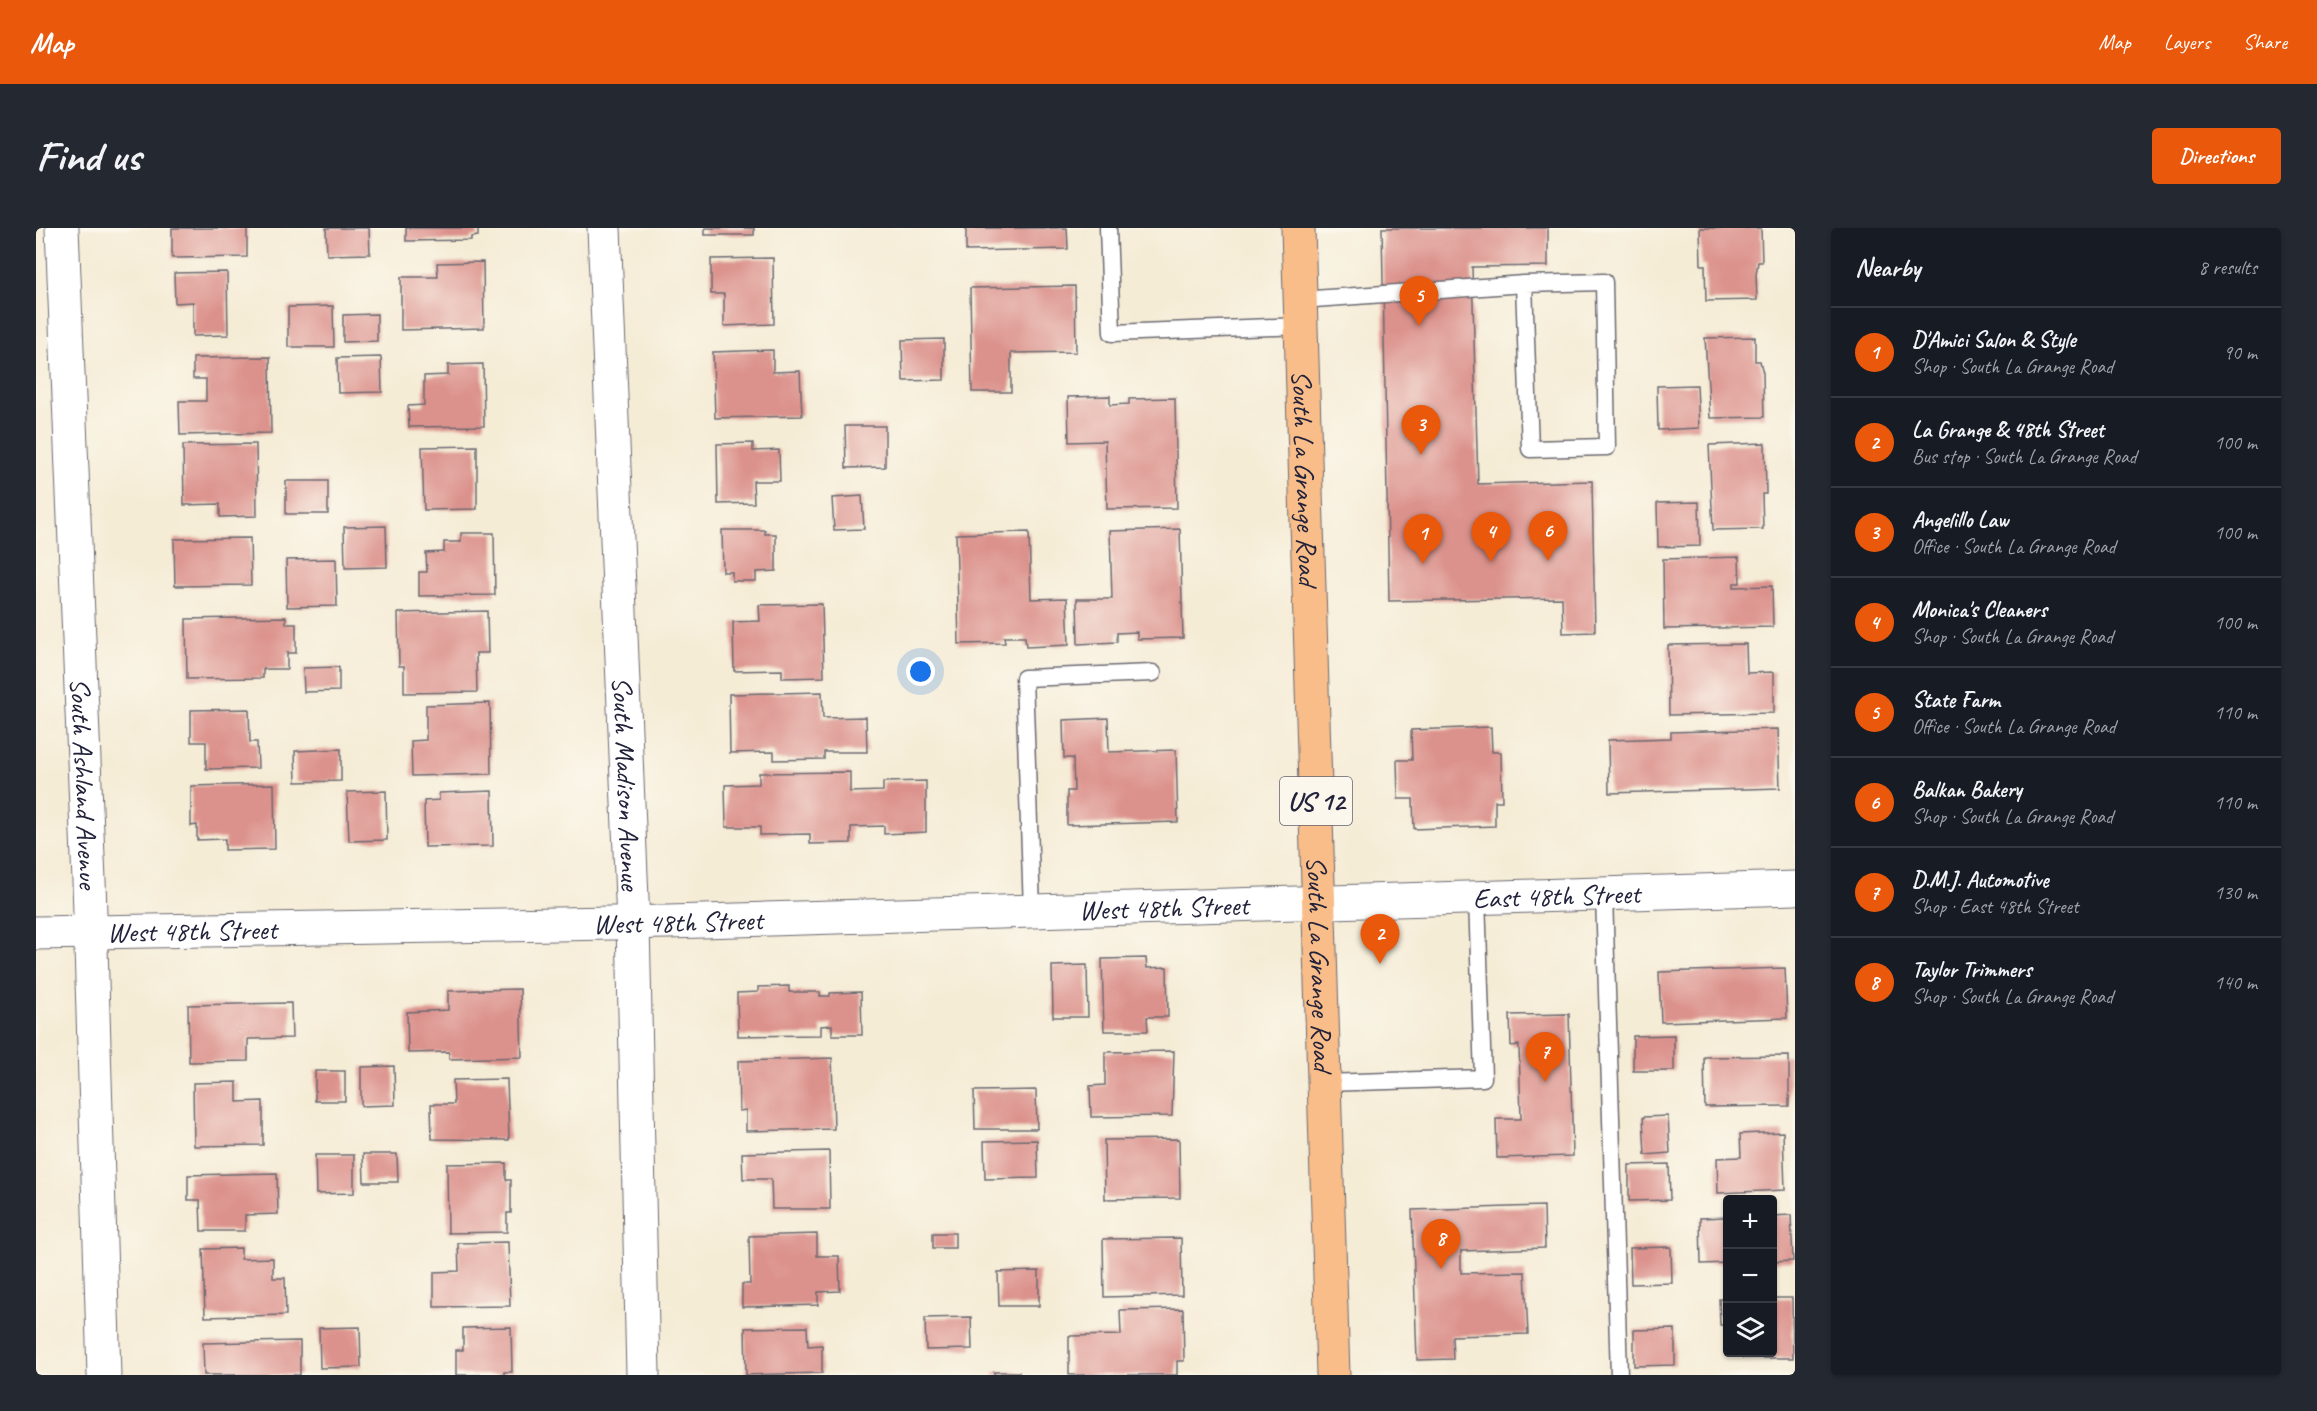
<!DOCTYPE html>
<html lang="en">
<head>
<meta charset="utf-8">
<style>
  :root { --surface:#171b24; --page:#242831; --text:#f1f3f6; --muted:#9ea1a6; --line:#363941; --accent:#ea580c }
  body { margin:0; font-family:Caveat,sans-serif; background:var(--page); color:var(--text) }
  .controls { position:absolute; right:18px; bottom:18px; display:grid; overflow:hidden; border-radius:6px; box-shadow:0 2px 4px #0004 }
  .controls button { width:54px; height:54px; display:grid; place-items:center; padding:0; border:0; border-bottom:2px solid var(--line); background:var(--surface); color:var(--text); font:30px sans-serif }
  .you { position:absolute; left:885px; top:444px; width:21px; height:21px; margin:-15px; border:4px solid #fff; border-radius:50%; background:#1a73e8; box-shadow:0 0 0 9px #1a73e833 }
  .badge { display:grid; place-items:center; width:39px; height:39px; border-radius:50%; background:var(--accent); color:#fff; font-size:20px; font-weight:700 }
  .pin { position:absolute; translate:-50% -50px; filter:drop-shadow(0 2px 3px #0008) }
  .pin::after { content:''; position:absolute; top:32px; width:21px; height:18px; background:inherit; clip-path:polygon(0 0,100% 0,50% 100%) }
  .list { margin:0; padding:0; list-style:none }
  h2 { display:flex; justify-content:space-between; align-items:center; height:78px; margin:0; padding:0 24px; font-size:26px }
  h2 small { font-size:20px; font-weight:400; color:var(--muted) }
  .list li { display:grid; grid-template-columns:39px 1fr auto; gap:18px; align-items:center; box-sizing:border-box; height:90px; padding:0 24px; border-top:2px solid var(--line) }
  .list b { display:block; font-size:22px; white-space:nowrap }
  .list p { margin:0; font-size:20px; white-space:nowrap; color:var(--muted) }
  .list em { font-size:20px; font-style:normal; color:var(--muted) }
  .icon { flex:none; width:33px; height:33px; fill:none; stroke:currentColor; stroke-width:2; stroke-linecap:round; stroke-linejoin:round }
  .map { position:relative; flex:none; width:1759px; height:1147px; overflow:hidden; border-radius:6px }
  header { display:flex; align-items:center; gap:36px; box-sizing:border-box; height:84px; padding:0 30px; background:var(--accent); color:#fff }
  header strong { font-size:28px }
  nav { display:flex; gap:33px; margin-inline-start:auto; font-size:21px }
  .intro { display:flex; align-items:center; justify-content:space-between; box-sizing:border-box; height:144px; padding:0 36px }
  h1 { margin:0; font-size:42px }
  .button { padding:15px 27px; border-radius:6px; background:var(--accent); color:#fff; font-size:21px; font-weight:700 }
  main { display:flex; gap:36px; padding:0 36px }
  aside { flex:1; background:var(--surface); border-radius:6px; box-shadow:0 2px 4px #0004 }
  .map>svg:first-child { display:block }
</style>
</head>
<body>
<header>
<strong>Map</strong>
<nav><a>Map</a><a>Layers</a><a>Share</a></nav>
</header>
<div class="intro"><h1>Find us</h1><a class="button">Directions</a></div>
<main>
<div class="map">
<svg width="1759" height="1147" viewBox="0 0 1759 1147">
  <rect width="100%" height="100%" fill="#fbf7ec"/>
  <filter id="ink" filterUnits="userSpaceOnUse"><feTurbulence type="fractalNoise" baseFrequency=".0167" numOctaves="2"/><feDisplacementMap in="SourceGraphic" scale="12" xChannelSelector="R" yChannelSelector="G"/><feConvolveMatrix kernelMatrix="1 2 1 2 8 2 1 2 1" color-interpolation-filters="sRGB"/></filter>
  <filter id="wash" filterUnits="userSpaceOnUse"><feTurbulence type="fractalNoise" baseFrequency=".008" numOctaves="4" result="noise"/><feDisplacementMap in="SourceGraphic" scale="24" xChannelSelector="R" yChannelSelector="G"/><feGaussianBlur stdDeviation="1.35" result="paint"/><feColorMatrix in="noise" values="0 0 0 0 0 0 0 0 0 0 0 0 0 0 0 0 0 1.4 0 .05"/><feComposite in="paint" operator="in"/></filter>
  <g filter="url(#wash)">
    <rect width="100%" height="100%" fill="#f5ecd6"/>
    <g id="blocks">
      <!-- building -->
      <path fill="#dc928c" d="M 136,0 L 211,0 L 211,29 L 136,30 Z
        M 290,0 L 333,0 L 334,26 L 291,27 Z
        M 370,0 L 442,0 L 442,8 L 435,9 L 435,12 L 370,13 Z
        M 669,0 L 718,0 L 718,7 L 669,7 Z
        M 930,0 L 1031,0 L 1032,21 L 930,23 Z
        M 1346,0 L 1512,0 L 1512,38 L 1436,39 L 1442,256 L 1556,253 L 1559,404 L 1527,405 L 1526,370 L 1353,373 Z
        M 1664,0 L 1725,0 L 1726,34 L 1722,34 L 1720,47 L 1721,72 L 1670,73 L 1669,37 L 1665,37 Z
        M 737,30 L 738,96 L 688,98 L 688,66 L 675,66 L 675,31 Z
        M 447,34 L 448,100 L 365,102 L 365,49 L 402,49 L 401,35 Z
        M 191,44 L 192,107 L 157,108 L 157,74 L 139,75 L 138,45 Z
        M 1039,58 L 1040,124 L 975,125 L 975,164 L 936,164 L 934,60 Z
        M 297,78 L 298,119 L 252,119 L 252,79 Z
        M 341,86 L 341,113 L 307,114 L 307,87 Z
        M 1719,109 L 1719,133 L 1724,133 L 1727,145 L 1728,189 L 1674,190 L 1669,110 Z
        M 908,111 L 908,152 L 867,153 L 866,112 Z
        M 737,122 L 737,144 L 764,143 L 766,188 L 679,190 L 677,124 Z
        M 234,129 L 235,205 L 144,207 L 143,173 L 170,173 L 170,151 L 157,151 L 157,130 Z
        M 345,129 L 346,164 L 302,165 L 301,130 Z
        M 447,136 L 448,198 L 373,199 L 372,178 L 388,177 L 388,148 L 412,147 L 412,137 Z
        M 1661,157 L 1663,200 L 1622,202 L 1621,158 Z
        M 1074,168 L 1074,177 L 1093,176 L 1093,171 L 1139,170 L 1141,280 L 1071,281 L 1069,213 L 1033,214 L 1032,169 Z
        M 809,198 L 849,198 L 849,239 L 810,240 Z
        M 717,215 L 717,223 L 743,222 L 744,253 L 717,253 L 718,275 L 682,276 L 681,216 Z
        M 1729,215 L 1730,266 L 1726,266 L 1727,301 L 1677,302 L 1673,217 Z
        M 220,216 L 221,288 L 184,289 L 184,276 L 148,277 L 147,217 Z
        M 441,218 L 441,281 L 388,282 L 386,219 Z
        M 250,253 L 292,253 L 292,286 L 250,286 Z
        M 826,268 L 828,301 L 798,302 L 796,270 Z
        M 1663,274 L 1664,318 L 1622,319 L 1621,275 Z
        M 350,298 L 351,339 L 309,340 L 308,299 Z
        M 1144,301 L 1147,410 L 1101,411 L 1101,404 L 1081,405 L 1081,414 L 1042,416 L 1041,371 L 1076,371 L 1074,303 Z
        M 686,302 L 729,302 L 729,306 L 740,306 L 740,343 L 720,344 L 720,353 L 696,353 L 696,344 L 687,344 Z
        M 993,304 L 995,371 L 1031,370 L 1033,417 L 990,419 L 989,409 L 968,409 L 969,415 L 923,416 L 920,306 Z
        M 425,305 L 458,305 L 459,367 L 383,368 L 383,344 L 391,344 L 390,325 L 408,324 L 408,314 L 425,314 Z
        M 214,310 L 215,357 L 139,358 L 138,311 Z
        M 1703,329 L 1704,355 L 1698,355 L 1698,359 L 1736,358 L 1737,399 L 1628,401 L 1627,331 Z
        M 300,331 L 301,378 L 251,379 L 250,332 Z
        M 786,376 L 788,449 L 746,450 L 746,442 L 698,443 L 697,394 L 724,393 L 723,377 Z
        M 451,383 L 452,425 L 440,425 L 441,464 L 368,465 L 368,438 L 363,438 L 362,385 Z
        M 250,389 L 250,396 L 260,396 L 260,425 L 251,425 L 251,441 L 227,441 L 227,450 L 151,451 L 150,391 Z
        M 1710,416 L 1711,445 L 1738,444 L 1738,485 L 1633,487 L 1632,417 Z
        M 303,439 L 303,463 L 268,464 L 267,440 Z
        M 786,464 L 787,490 L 830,489 L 831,524 L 788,524 L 788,531 L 738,532 L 738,524 L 694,525 L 693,466 Z
        M 454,475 L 455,546 L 376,548 L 375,513 L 390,512 L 390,477 Z
        M 213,481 L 214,514 L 221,514 L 222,540 L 170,541 L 170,514 L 155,514 L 155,482 Z
        M 1072,490 L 1073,524 L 1140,522 L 1142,594 L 1031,597 L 1031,563 L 1038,563 L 1037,530 L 1028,530 L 1027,492 Z
        M 1455,499 L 1456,524 L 1465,524 L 1466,573 L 1459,573 L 1459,598 L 1378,601 L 1377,571 L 1362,571 L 1361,532 L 1376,532 L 1375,502 Z
        M 1742,501 L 1744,560 L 1573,565 L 1572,512 L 1635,510 L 1635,504 Z
        M 305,521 L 305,553 L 260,554 L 259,523 Z
        M 814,544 L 814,564 L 847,563 L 847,554 L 890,553 L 890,604 L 848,606 L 848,598 L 815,599 L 815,615 L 774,616 L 774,606 L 724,607 L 724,599 L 690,599 L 689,557 L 723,556 L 723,545 Z
        M 238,556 L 239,621 L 189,622 L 189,611 L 161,612 L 161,597 L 155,598 L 155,558 Z
        M 350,563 L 351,612 L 313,613 L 311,564 Z
        M 456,563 L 457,618 L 389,619 L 388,573 L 403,572 L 403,565 Z
        M 1110,730 L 1111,740 L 1131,739 L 1132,789 L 1111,789 L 1112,803 L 1068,803 L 1066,731 Z
        M 1051,737 L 1052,789 L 1017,789 L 1016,738 Z
        M 1749,740 L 1751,790 L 1625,794 L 1623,744 Z
        M 753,758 L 753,764 L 784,764 L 784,768 L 794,768 L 794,765 L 825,764 L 826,807 L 796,807 L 796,797 L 785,798 L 785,807 L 702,808 L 701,765 L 722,764 L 722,759 Z
        M 484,761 L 486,829 L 413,831 L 413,824 L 372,825 L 371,784 L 412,782 L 412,763 Z
        M 255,775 L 256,810 L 212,811 L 212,833 L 153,834 L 152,777 Z
        M 1533,786 L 1537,928 L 1461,930 L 1460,891 L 1485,891 L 1483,817 L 1475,818 L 1474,787 Z
        M 1638,807 L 1638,843 L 1597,843 L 1597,808 Z
        M 1138,823 L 1136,888 L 1055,889 L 1054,858 L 1069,857 L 1069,824 Z
        M 1753,828 L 1753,878 L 1669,879 L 1668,829 Z
        M 796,830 L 798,901 L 710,903 L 710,882 L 703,883 L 702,833 Z
        M 358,838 L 359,877 L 325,878 L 325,839 Z
        M 279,843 L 309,843 L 309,873 L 279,873 Z
        M 471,851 L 473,912 L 396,911 L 395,876 L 418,876 L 417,852 Z
        M 201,854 L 201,874 L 227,873 L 227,917 L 158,918 L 157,855 Z
        M 1000,862 L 1001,901 L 939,901 L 938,863 Z
        M 1632,888 L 1634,925 L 1609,927 L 1607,889 Z
        M 1747,904 L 1749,962 L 1682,965 L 1681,930 L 1705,929 L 1704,906 Z
        M 1143,911 L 1144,970 L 1069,971 L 1068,912 Z
        M 1001,912 L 1002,950 L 949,951 L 948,913 Z
        M 793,923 L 794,981 L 736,981 L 735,951 L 707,951 L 706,925 Z
        M 327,926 L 361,926 L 362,954 L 328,954 Z
        M 279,927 L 318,927 L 318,965 L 280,966 Z
        M 470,935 L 470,952 L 475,952 L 475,985 L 471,985 L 471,1004 L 412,1005 L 411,936 Z
        M 1633,936 L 1634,972 L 1593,973 L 1593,937 Z
        M 241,945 L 242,986 L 209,987 L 209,1003 L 165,1003 L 164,972 L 152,972 L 152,947 Z
        M 1508,978 L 1509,1020 L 1425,1023 L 1425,1045 L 1489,1044 L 1492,1106 L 1416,1108 L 1417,1131 L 1381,1132 L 1376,982 Z
        M 1755,987 L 1757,1033 L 1736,1034 L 1736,988 Z
        M 1692,989 L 1692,1035 L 1665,1036 L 1664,990 Z
        M 897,1005 L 919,1005 L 919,1020 L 897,1020 Z
        M 781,1006 L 781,1028 L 803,1028 L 804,1063 L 782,1064 L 782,1077 L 706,1079 L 706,1056 L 714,1056 L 713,1008 Z
        M 1145,1010 L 1146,1067 L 1068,1069 L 1067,1011 Z
        M 472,1014 L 474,1078 L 398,1079 L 398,1044 L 423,1043 L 422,1015 Z
        M 1635,1019 L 1636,1055 L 1595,1056 L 1594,1020 Z
        M 205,1020 L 205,1031 L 237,1030 L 237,1050 L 249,1050 L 250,1087 L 169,1089 L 167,1021 Z
        M 1003,1043 L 1003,1078 L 963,1078 L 962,1044 Z
        M 1736,1070 L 1756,1070 L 1757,1130 L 1707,1130 L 1707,1124 L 1736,1124 Z
        M 1683,1071 L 1692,1071 L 1692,1097 L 1684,1097 Z
        M 1147,1081 L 1148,1133 L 1141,1133 L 1141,1147 L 1033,1147 L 1033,1108 L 1085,1107 L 1084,1082 Z
        M 935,1089 L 936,1121 L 890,1122 L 889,1090 Z
        M 324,1099 L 325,1139 L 284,1140 L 283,1100 Z
        M 475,1099 L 476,1144 L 468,1144 L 468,1147 L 420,1147 L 420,1122 L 427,1122 L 427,1100 Z
        M 771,1099 L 772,1118 L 786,1117 L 786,1145 L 710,1147 L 709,1100 Z
        M 1639,1101 L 1639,1137 L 1598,1138 L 1598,1102 Z
        M 264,1113 L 264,1147 L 168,1147 L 167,1115 Z
        M 958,1144 L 983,1144 L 983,1147 L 958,1147 Z"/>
    </g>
  </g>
  <g filter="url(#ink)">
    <use href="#blocks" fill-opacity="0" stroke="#6c6971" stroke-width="1.5"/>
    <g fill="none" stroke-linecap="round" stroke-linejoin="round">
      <defs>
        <path id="service" d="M 1072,0 L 1076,105 L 1265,98
          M 1264,72 L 1488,56 L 1568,54 L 1571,219 L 1494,221 L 1488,56
          M 1568,667 L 1583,1147
          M 996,682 L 988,450 L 1117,445
          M 1288,855 L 1447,850 L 1441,670"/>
        <g id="minor">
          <path id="s1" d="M 26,0 L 53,653 L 68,1147"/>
          <path id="s2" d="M 568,0 L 597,695 L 607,1147"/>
          <path id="s3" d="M 0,705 L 632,694 L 1759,660"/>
        </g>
        <g id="primary">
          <path id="s4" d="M 1262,0 L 1297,1147"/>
        </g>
      </defs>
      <!-- service casing -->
      <use href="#service" stroke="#6c6971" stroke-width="19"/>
      <!-- minor casing -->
      <use href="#minor" stroke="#6c6971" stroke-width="35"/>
      <!-- primary casing -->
      <use href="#primary" stroke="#6c6971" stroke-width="35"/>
      <!-- service -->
      <use href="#service" stroke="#fff" stroke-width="16"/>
      <!-- minor -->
      <use href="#minor" stroke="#fff" stroke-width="33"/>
      <!-- primary -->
      <use href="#primary" stroke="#f8bd89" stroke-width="33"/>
    </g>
  </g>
  <g text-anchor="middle" stroke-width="4.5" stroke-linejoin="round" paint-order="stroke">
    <!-- shield labels -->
    <rect fill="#fbf7ec" stroke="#636270" stroke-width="1.5" x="1244" y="549" width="72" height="48" rx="4.5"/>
    <g font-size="27" font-weight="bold" fill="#22223b">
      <text x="1280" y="582">US 12</text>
    </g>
    <!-- street labels -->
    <g font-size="28" fill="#22223b" stroke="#fbf7ec">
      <text dy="10" stroke="none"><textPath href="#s4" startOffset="250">South La Grange Road</textPath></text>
      <text dy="10" stroke="none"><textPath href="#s1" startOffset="556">South Ashland Avenue</textPath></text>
      <text dy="10" stroke="none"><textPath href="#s2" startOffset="556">South Madison Avenue</textPath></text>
      <text dy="10" stroke="none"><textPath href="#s3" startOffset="1521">East 48th Street</textPath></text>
      <text dy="10" stroke="none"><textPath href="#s3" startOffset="1128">West 48th Street</textPath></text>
      <text dy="10" stroke="none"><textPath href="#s3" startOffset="642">West 48th Street</textPath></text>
      <text dy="10" stroke="none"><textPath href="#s3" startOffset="156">West 48th Street</textPath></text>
      <text dy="10" stroke="none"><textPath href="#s4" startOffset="736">South La Grange Road</textPath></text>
    </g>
  </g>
</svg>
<div class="controls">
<button>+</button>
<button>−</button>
<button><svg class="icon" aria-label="layers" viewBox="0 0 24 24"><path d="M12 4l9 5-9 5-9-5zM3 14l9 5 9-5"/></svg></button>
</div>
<div class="you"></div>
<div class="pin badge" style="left:1387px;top:336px">1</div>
<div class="pin badge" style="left:1344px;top:736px">2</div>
<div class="pin badge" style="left:1385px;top:227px">3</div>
<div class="pin badge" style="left:1455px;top:334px">4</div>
<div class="pin badge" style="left:1383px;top:98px">5</div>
<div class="pin badge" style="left:1512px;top:333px">6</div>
<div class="pin badge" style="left:1509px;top:854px">7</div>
<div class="pin badge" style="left:1405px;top:1041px">8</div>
</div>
<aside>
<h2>Nearby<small>8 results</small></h2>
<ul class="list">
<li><span class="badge">1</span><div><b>D'Amici Salon &amp; Style</b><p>Shop · South La Grange Road</p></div><em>90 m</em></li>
<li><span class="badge">2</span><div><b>La Grange &amp; 48th Street</b><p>Bus stop · South La Grange Road</p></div><em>100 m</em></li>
<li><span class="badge">3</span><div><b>Angelillo Law</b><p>Office · South La Grange Road</p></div><em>100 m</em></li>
<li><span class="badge">4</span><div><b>Monica's Cleaners</b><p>Shop · South La Grange Road</p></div><em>100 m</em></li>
<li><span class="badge">5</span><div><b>State Farm</b><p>Office · South La Grange Road</p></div><em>110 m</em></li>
<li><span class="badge">6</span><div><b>Balkan Bakery</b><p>Shop · South La Grange Road</p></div><em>110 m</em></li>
<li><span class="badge">7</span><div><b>D.M.J. Automotive</b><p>Shop · East 48th Street</p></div><em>130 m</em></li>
<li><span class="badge">8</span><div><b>Taylor Trimmers</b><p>Shop · South La Grange Road</p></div><em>140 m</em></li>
</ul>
</aside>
</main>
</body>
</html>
